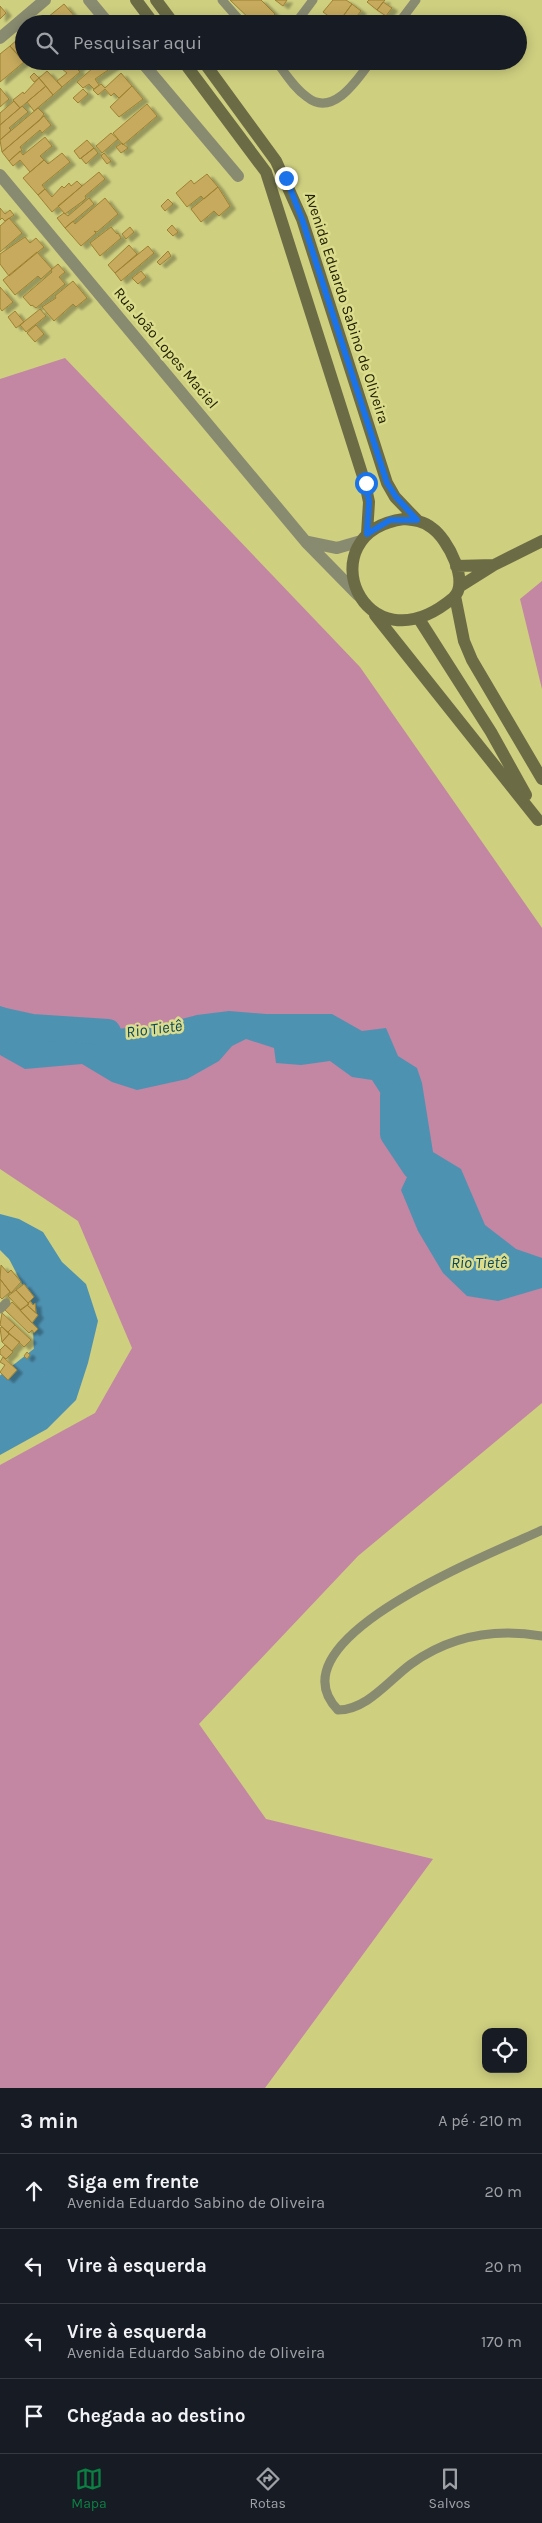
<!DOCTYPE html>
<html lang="pt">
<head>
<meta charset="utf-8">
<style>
  :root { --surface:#171b24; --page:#20242c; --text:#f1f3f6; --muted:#9ea1a6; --line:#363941; --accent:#0b8043 }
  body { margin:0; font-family:Karla,sans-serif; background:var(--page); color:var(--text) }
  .controls { position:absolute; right:15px; bottom:15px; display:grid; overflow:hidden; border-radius:10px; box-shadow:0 2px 12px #0003 }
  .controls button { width:45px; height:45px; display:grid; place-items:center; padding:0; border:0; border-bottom:1px solid var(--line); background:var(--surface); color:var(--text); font:25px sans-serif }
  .stop { position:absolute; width:15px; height:15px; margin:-11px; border:4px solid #1a73e8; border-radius:50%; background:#fff }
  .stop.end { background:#1a73e8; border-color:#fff; box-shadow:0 1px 5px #0008 }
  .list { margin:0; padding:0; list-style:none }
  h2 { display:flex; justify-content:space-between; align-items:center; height:65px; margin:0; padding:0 20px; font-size:21px }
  h2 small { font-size:16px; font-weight:400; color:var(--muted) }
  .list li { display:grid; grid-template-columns:32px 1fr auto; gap:15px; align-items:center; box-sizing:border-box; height:75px; padding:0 20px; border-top:1px solid var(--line) }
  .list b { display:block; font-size:19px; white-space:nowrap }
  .list p { margin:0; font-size:16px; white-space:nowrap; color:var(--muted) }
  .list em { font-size:16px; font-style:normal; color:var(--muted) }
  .icon { flex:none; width:28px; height:28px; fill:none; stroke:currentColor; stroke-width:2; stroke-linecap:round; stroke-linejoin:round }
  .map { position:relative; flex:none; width:542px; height:2088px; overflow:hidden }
  .search { position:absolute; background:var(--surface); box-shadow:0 2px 12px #0003; left:15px; right:15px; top:15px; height:55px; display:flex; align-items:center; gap:12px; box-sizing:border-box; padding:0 18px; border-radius:28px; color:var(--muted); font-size:19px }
  .sheet { height:365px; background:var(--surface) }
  nav { display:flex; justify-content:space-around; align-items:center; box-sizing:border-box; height:70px; border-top:1px solid var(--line); background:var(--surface); font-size:14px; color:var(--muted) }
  nav a { display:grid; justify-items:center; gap:2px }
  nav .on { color:var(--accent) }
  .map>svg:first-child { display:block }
</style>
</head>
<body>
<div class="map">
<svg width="542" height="2088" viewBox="0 0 542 2088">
  <defs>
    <filter id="shadow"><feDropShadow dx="5.5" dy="3" stdDeviation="1" flood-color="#0004"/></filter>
  </defs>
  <rect width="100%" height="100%" fill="#cecf7f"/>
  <!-- forest -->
  <path fill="#c386a3" d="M 65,358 L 360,667 L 542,928 L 542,1403 L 358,1556 L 199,1724 L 266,1819 L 433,1859 L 265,2088 L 0,2088 L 0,1465 L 95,1413 L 132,1348 L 78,1221 L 0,1169 L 0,379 Z
    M 542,581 L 542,689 L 520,599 Z"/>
  <!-- water -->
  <path fill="#4e92b1" d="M 0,1006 L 26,1015 L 61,1034 L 78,1027 L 109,1029 L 151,1027 L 197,1015 L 229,1011 L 266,1014 L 332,1014 L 362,1031 L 386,1028 L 398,1056 L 417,1068 L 422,1083 L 433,1152 L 461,1169 L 485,1225 L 516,1249 L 542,1258 L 542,1288 L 498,1301 L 467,1296 L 443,1273 L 418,1231 L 401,1190 L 413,1164 L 400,1148 L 385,1117 L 383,1097 L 372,1080 L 352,1077 L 330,1061 L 301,1065 L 276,1063 L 274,1048 L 246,1039 L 232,1046 L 219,1061 L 187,1079 L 137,1090 L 112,1082 L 82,1064 L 25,1069 L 0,1055 Z
    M 0,1214 L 19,1219 L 43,1232 L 62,1262 L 86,1284 L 98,1321 L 88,1363 L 76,1400 L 47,1429 L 0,1455 L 0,1395 C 38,1378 58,1363 47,1318 C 44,1305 36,1287 27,1277 C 19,1267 9,1260 0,1250 Z"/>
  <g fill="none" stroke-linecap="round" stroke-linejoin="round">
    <!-- river -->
    <path stroke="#4e92b1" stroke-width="26" d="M 0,1020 L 32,1027 L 108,1032
      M 393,1096 L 393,1134 L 415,1167
      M 0,1232 L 17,1246 L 45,1300 L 47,1355 L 0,1392"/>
  </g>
  <!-- building -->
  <path fill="#c7aa5d" stroke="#9e8233" filter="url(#shadow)" d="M 230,0 L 261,0 L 275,14 L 265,24 L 255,24 Z
    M 275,0 L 287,0 L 283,6 Z
    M 333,0 L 346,0 L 352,4 L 338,23 L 323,12 Z
    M 369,0 L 385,0 L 377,10 L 367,2 Z
    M 383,2 L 392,8 L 386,16 L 377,10 Z
    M 64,4 L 76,18 L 70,24 L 68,22 L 66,24 L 47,24 L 51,21 L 48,17 Z
    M 352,4 L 361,11 L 353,21 L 344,15 Z
    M 0,6 L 6,13 L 0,19 Z
    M 18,39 L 24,46 L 24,62 L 10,46 Z
    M 10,46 L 24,62 L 0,82 L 0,54 Z
    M 59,61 L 87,61 L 77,69 L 80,72 L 62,87 L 57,81 L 67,73 L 56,64 Z
    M 93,61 L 110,61 L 114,66 L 95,79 L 99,85 L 94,89 L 89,84 L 83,88 L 77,82 L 93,68 L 89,64 Z
    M 47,71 L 62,87 L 53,95 L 39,78 Z
    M 34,73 L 39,78 L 34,82 L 30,77 Z
    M 121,73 L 132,86 L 119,98 L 114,93 L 111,96 L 105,89 L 98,95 L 93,90 L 101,84 L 105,88 Z
    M 39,78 L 46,86 L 20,108 L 13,100 L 23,92 L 24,94 Z
    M 46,86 L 53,95 L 34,111 L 27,102 Z
    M 132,86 L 143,99 L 119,117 L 110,107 Z
    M 0,88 L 9,99 L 0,107 Z
    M 83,89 L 88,94 L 78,103 L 73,98 Z
    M 14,101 L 20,108 L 0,125 L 0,113 Z
    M 147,104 L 157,116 L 123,145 L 113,133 Z
    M 22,106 L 28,112 L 9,128 L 11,130 L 0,140 L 0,125 Z
    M 38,108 L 44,114 L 40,120 L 2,152 L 0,140 Z
    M 44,116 L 51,125 L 42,133 L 40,130 L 20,147 L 22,150 L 9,161 L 2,152 Z
    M 111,133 L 118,139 L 102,153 L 96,146 Z
    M 45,137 L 52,146 L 40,156 L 44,160 L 30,172 L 20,160 L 13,166 L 9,161 L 20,151 L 23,155 Z
    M 87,140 L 94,148 L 80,159 L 74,151 Z
    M 122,143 L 128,148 L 121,153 L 116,147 Z
    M 94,148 L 98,153 L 86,164 L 81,158 Z
    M 62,153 L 70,162 L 42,185 L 45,189 L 38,195 L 23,178 L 44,160 L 48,164 Z
    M 104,153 L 111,161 L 107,164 L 101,156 Z
    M 99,172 L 105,179 L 85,196 L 86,198 L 83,201 L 65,214 L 58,206 Z
    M 207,174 L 218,187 L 204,199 L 201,196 L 187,207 L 176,193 L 191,180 L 194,184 Z
    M 77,181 L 82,186 L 52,212 L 38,195 L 45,189 L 52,197 L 62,186 L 64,188 L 69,183 L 71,186 Z
    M 218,187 L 230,206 L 219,216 L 214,211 L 201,222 L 191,209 Z
    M 89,198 L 94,204 L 65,228 L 57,218 L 64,213 L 68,216 Z
    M 105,198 L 118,214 L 97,232 L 94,231 L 96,233 L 81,246 L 65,228 L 73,221 L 75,224 Z
    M 168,199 L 173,204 L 165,211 L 161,206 Z
    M 0,208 L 5,214 L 10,210 L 14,215 L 5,221 L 2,218 L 0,220 Z
    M 9,218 L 22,233 L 0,252 L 0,226 Z
    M 172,225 L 178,232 L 173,236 L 167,230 Z
    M 111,227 L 117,234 L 118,233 L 121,238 L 100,256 L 90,243 Z
    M 130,227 L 134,232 L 126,239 L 122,234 Z
    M 25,237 L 30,243 L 36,238 L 44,247 L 9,276 L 0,264 L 0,254 Z
    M 129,245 L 137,254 L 115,273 L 108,265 Z
    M 148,246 L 154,253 L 121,281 L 115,273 Z
    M 168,251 L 171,256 L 160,265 L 157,262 Z
    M 37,252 L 52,269 L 41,279 L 38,276 L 15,295 L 3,280 Z
    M 58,264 L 65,272 L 59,277 L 65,284 L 36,308 L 32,305 L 31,306 L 23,297 L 52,272 L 51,270 Z
    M 141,271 L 146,277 L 138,284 L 132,278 Z
    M 73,281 L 87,298 L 76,307 L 73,304 L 54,321 L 42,307 L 56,298 L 55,296 Z
    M 0,287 L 13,302 L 2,311 L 0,308 Z
    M 40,309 L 46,316 L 26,332 L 20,325 Z
    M 15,311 L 24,322 L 16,328 L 8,317 Z
    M 36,325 L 44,334 L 35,342 L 27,333 Z
    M 1,1265 L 8,1273 L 11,1270 L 21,1282 L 11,1293 L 0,1279 Z
    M 0,1279 L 10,1292 L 2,1299 L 0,1297 Z
    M 24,1284 L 34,1297 L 28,1303 L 16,1290 Z
    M 16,1290 L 29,1304 L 21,1310 L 8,1296 Z
    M 30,1301 L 33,1305 L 35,1303 L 36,1313 L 27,1305 Z
    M 12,1302 L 38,1329 L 34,1333 L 32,1330 L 29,1333 L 5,1310 Z
    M 27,1305 L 38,1315 L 32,1323 L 20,1310 Z
    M 2,1313 L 15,1325 L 8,1332 L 0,1325 Z
    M 15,1325 L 31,1340 L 24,1347 L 8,1332 Z
    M 2,1327 L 9,1334 L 2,1342 L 0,1328 Z
    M 9,1334 L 20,1342 L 12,1351 L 2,1342 Z
    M 5,1345 L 13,1352 L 6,1359 L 0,1354 L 0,1350 Z
    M 27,1352 L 30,1355 L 27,1359 L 24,1356 Z
    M 3,1357 L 17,1370 L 8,1380 L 0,1372 L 5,1365 L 0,1362 Z"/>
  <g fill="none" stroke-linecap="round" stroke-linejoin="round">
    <!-- lane -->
    <path stroke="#898b70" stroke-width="9" d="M 222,0 L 243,24
      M 295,24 L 313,0
      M 398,24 L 416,0
      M 276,61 C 285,73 294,88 307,97 C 333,118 358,79 371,61
      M 0,1309 L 6,1303
      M 542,1530 C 499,1551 268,1638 338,1710 C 367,1710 389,1680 411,1664 C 450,1636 495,1628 542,1636"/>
    <!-- street -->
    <path stroke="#898b70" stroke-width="12" d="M 89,0 L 109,24
      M 0,38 L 45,0
      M 141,61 L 238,176
      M 0,175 L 306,542 L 358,595
      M 308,542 L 337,548 L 361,541"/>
    <!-- secondary -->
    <path stroke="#6b6c45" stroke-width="12" d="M 136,0 L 154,24
      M 156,0 L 174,24
      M 183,61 L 266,172 L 365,483 L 369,502 L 367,534
      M 203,61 L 276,161 L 302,219 L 387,483 L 395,497 L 417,520
      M 404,519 C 414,520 424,521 432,528 C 447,538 471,583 453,598 C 362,674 306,532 404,519 Z
      M 456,566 L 494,565
      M 459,587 L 494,565 L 542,541
      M 455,596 L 464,641 L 472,660 L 542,779
      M 375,615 L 538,820
      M 419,619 L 491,732 L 526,795"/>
  </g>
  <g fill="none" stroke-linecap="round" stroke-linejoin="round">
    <!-- route -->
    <path stroke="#1a73e8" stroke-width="6" d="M 286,178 L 302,219 L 387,483 L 396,497 L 417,520 L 390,520 L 367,534 L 369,502 L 366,483"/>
  </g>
  <g text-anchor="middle" stroke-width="5" stroke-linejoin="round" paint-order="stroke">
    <!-- street labels -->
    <g font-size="15" fill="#222201" stroke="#dbdc8c">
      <text transform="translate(347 308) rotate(72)" y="5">Avenida Eduardo Sabino de Oliveira</text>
      <text transform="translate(166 348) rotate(50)" y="5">Rua João Lopes Maciel</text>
    </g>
    <!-- water labels -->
    <g font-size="16" font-style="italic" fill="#09455b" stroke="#dbdc8c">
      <text transform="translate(154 1028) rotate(-7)" y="6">Rio Tietê</text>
      <text x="479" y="1268">Rio Tietê</text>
    </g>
  </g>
</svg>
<div class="controls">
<button><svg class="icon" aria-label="locate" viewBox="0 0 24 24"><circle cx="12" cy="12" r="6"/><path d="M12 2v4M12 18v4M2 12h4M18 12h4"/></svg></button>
</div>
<div class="stop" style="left:366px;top:483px"></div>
<div class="stop end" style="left:286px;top:178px"></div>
<div class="search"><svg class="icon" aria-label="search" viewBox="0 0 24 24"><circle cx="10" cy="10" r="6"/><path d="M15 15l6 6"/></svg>Pesquisar aqui</div>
</div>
<section class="sheet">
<h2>3 min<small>A pé · 210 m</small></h2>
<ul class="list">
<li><svg class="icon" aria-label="ahead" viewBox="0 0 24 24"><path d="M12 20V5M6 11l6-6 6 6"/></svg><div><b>Siga em frente</b><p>Avenida Eduardo Sabino de Oliveira</p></div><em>20 m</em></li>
<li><svg class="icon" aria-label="left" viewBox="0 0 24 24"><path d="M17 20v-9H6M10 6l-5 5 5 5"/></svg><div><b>Vire à esquerda</b></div><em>20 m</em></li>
<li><svg class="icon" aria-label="left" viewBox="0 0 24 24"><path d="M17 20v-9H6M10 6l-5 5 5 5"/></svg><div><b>Vire à esquerda</b><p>Avenida Eduardo Sabino de Oliveira</p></div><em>170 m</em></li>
<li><svg class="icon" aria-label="arrive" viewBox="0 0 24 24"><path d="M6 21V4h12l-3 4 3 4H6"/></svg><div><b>Chegada ao destino</b></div></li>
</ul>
</section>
<nav>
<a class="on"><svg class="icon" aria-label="map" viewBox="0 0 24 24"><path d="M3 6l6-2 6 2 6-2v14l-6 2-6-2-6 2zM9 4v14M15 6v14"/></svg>Mapa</a>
<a><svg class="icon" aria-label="directions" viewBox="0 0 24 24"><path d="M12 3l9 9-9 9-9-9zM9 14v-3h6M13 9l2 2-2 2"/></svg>Rotas</a>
<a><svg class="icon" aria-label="saved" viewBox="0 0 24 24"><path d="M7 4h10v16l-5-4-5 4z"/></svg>Salvos</a>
</nav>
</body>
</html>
